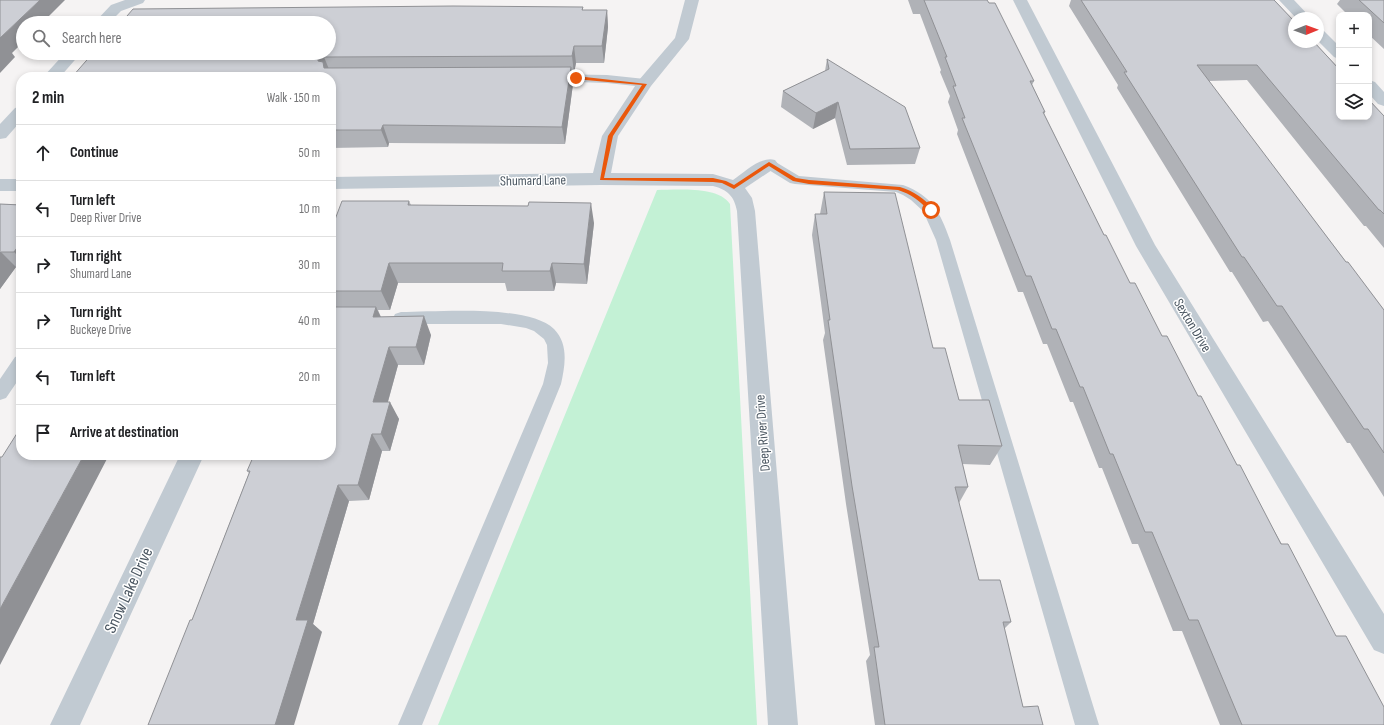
<!DOCTYPE html>
<html lang="en">
<head>
<meta charset="utf-8">
<style>
  :root { --surface:#fff; --page:#f2f2f2; --text:#202124; --muted:#757577; --line:#e0e0e0 }
  body { margin:0; font-family:"Sofia Sans Condensed",sans-serif; background:var(--page); color:var(--text) }
  .controls { position:absolute; right:12px; top:12px; display:grid; overflow:hidden; border-radius:8px; box-shadow:0 2px 6px #0003 }
  .controls button { width:36px; height:36px; display:grid; place-items:center; padding:0; border:0; border-bottom:1px solid var(--line); background:var(--surface); color:var(--text); font:20px sans-serif }
  .compass { position:absolute; left:1288px; top:12px; width:36px; height:36px; border-radius:50%; background:var(--surface); box-shadow:0 2px 6px #0003; rotate:89deg }
  .stop { position:absolute; width:12px; height:12px; margin:-9px; border:3px solid #ea580c; border-radius:50%; background:#fff }
  .stop.end { background:#ea580c; border-color:#fff; box-shadow:0 1px 4px #0008 }
  .list { margin:0; padding:0; list-style:none }
  h2 { display:flex; justify-content:space-between; align-items:center; height:52px; margin:0; padding:0 16px; font-size:17px }
  h2 small { font-size:13px; font-weight:400; color:var(--muted) }
  .list li { display:grid; grid-template-columns:26px 1fr auto; gap:12px; align-items:center; box-sizing:border-box; height:56px; padding:0 16px; border-top:1px solid var(--line) }
  .list b { display:block; font-size:15px; white-space:nowrap }
  .list p { margin:0; font-size:13px; white-space:nowrap; color:var(--muted) }
  .list em { font-size:13px; font-style:normal; color:var(--muted) }
  .icon { flex:none; width:22px; height:22px; fill:none; stroke:currentColor; stroke-width:2; stroke-linecap:round; stroke-linejoin:round }
  .map { position:relative; flex:none; width:1384px; height:725px; overflow:hidden }
  .search { position:absolute; background:var(--surface); box-shadow:0 2px 6px #0003; left:16px; top:16px; width:320px; height:44px; display:flex; align-items:center; gap:10px; box-sizing:border-box; padding:0 14px; border-radius:22px; color:var(--muted); font-size:15px }
  .panel { position:absolute; background:var(--surface); box-shadow:0 2px 6px #0003; left:16px; top:72px; width:320px; height:388px; border-radius:16px }
  .map>svg:first-child { display:block }
</style>
</head>
<body>
<div class="map">
<svg width="1384" height="725" viewBox="0 0 1384 725">
  <rect width="100%" height="100%" fill="#f5f3f3"/>
  <!-- green -->
  <path fill="#c3f1d5" d="M 657,190 C 677,190 718,186 730,204 L 757,725 L 438,725 Z"/>
  <g fill="none" stroke-linecap="round" stroke-linejoin="round">
    <!-- service -->
    <path fill="#c1cad2" fill-rule="evenodd" d="M 549,74 L 607,75 L 645,79 L 649,80 L 651,83 L 649,86 L 645,87 L 607,83 L 545,81 L 543,78 L 545,75 Z
      M 769,160 L 774,161 L 799,176 L 903,185 C 932,196 940,212 950,240 L 1099,725 L 1075,725 L 936,240 L 923,211 L 911,200 L 903,195 L 896,192 L 795,184 L 790,183 L 764,167 L 762,164 L 764,161 Z
      M 401,312 C 437,312 528,304 554,329 C 569,344 565,366 561,384 L 422,725 L 398,725 L 543,384 L 548,363 L 547,345 L 544,339 L 534,331 L 526,328 L 501,324 L 401,324 L 395,322 L 393,318 L 395,314 Z
      M 21,355 L 21,376 L 6,398 L 0,400 L 0,379 L 15,357 Z"/>
    <!-- minor -->
    <path fill="#c1cad2" fill-rule="evenodd" d="M 125,0 L 145,0 L 143,3 L 121,11 L 109,23 L 94,23 L 111,5 Z
      M 685,0 L 699,0 L 689,39 L 651,86 L 618,136 L 611,173 L 713,174 L 733,180 C 745,172 760,156 775,160 L 778,164 L 775,168 L 745,188 L 752,198 L 755,211 L 798,725 L 768,725 L 737,211 C 734,196 728,190 713,186 L 601,185 L 331,189 L 331,177 L 593,173 L 602,136 L 639,80 L 675,38 Z
      M 1013,0 L 1027,0 L 1155,245 L 1384,614 L 1384,654 L 1374,650 L 1136,246 Z
      M 1279,0 L 1294,0 L 1311,18 L 1296,18 Z
      M 1318,29 L 1323,30 L 1339,46 L 1339,59 L 1334,57 L 1318,41 Z
      M 65,53 L 81,53 L 60,77 L 43,77 Z
      M 1369,80 L 1375,82 L 1384,92 L 1384,106 L 1378,104 L 1369,94 Z
      M 21,106 L 21,121 L 6,138 L 0,139 L 0,124 L 15,108 Z
      M 0,179 L 21,179 L 21,191 L 0,191 Z
      M 180,455 L 204,455 L 80,725 L 50,725 Z"/>
  </g>
  <!-- wall -->
  <path fill="#b0b2b7" d="M 908,0 L 987,0 L 1034,81 L 1032,85 L 1045,112 L 1044,114 L 1104,235 L 1130,283 L 1162,336 L 1198,396 L 1384,725 L 1220,725 L 1182,631 L 1173,631 L 1138,544 L 1132,544 L 1102,468 L 1099,468 L 1073,402 L 1070,402 L 1047,344 L 1043,344 L 1023,292 L 1018,292 L 957,134 L 958,130 L 948,102 L 950,96 L 940,72 L 941,70 L 920,14 L 913,14 Z
    M 1071,0 L 1274,0 L 1384,116 L 1384,248 L 1366,226 L 1364,226 L 1247,80 L 1208,81 L 1346,262 L 1384,310 L 1384,497 L 1350,443 L 1347,443 L 1268,321 L 1263,322 L 1232,272 L 1230,272 L 1117,88 L 1118,85 L 1069,6 Z
    M 1340,0 L 1384,0 L 1384,49 L 1369,35 L 1369,15 L 1348,15 L 1337,4 Z
    M 583,7 L 583,10 L 607,10 L 608,27 L 604,63 L 576,63 L 574,73 L 571,73 L 573,84 L 565,144 L 389,143 L 388,147 L 331,148 L 331,77 L 72,77 Z
    M 827,59 L 920,148 L 915,164 L 847,165 L 835,118 L 813,129 L 781,107 L 783,91 L 825,71 Z
    M 21,125 L 21,135 L 17,130 Z
    M 824,192 L 933,348 L 959,400 L 1002,446 L 990,465 L 962,464 L 968,487 L 959,503 L 979,580 L 1011,622 L 1004,629 L 1023,707 L 1043,725 L 875,725 L 866,661 L 870,655 L 846,504 L 823,340 L 825,333 L 812,235 L 815,214 L 820,214 Z
    M 409,201 L 411,205 L 594,223 L 587,284 L 556,283 L 554,291 L 507,291 L 505,283 L 398,283 L 390,310 L 378,310 L 381,317 L 431,335 L 424,365 L 398,365 L 388,402 L 399,419 L 390,451 L 382,451 L 369,500 L 349,501 L 313,624 L 322,632 L 192,620 L 249,473 L 247,471 L 331,455 L 331,230 Z
    M 0,204 L 21,205 L 21,267 L 16,267 L 0,289 Z"/>
  <!-- shaded-wall -->
  <path fill="#909195" d="M 40,0 L 65,0 L 42,23 L 23,23 L 23,42 L 12,53 L 15,57 L 0,73 L 0,38 Z
    M 607,10 L 608,27 L 604,63 L 602,46 Z
    M 574,46 L 576,63 L 574,73 L 572,56 Z
    M 324,57 L 331,74 L 327,75 L 318,61 L 318,59 Z
    M 571,67 L 573,84 L 565,144 L 562,127 Z
    M 838,102 L 835,118 L 813,129 L 816,113 Z
    M 383,125 L 389,143 L 388,147 L 381,130 Z
    M 591,203 L 594,223 L 587,284 L 584,264 Z
    M 21,242 L 21,259 L 14,252 Z
    M 1,252 L 16,267 L 0,289 L 0,253 Z
    M 389,263 L 398,283 L 390,310 L 381,291 Z
    M 552,263 L 556,283 L 554,291 L 550,271 Z
    M 376,307 L 385,326 L 373,317 Z
    M 424,316 L 431,335 L 424,365 L 416,347 Z
    M 389,347 L 398,365 L 383,419 L 373,402 Z
    M 390,402 L 399,419 L 390,451 L 381,434 Z
    M 372,434 L 382,451 L 369,500 L 358,485 Z
    M 84,455 L 109,455 L 0,665 L 0,609 Z
    M 338,485 L 349,501 L 313,624 L 322,632 L 294,725 L 275,725 L 296,620 Z"/>
  <!-- building -->
  <path fill="#cdcfd5" stroke="#909195" d="M 0,0 L 40,0 L 0,38 Z
    M 924,0 L 987,0 L 989,3 L 995,3 L 1034,81 L 1030,81 L 1045,112 L 1043,112 L 1104,235 L 1106,235 L 1130,283 L 1135,283 L 1162,336 L 1167,336 L 1198,396 L 1201,396 L 1237,465 L 1240,465 L 1281,544 L 1288,544 L 1336,636 L 1346,636 L 1384,707 L 1384,725 L 1242,725 L 1198,620 L 1189,620 L 1152,532 L 1145,532 L 1113,454 L 1110,454 L 1083,387 L 1080,387 L 1056,329 L 1052,329 L 1031,276 L 1026,276 L 962,118 L 965,118 L 953,86 L 956,86 L 945,57 L 947,57 Z
    M 1081,0 L 1274,0 L 1294,21 L 1294,42 L 1314,42 L 1339,69 L 1339,117 L 1369,117 L 1369,100 L 1384,116 L 1384,214 L 1380,210 L 1379,210 L 1257,65 L 1197,65 L 1346,262 L 1348,262 L 1384,310 L 1384,453 L 1368,429 L 1364,429 L 1282,306 L 1277,306 L 1244,257 L 1242,257 L 1124,72 L 1127,72 Z
    M 1359,0 L 1384,0 L 1384,23 Z
    M 453,6 L 583,7 L 582,10 L 607,10 L 602,46 L 574,46 L 572,56 L 324,57 L 318,59 L 318,61 L 323,62 L 324,68 L 571,67 L 562,127 L 383,125 L 381,130 L 331,130 L 331,77 L 72,77 L 93,53 L 329,53 L 329,23 L 121,23 L 133,9 Z
    M 827,59 L 905,107 L 920,148 L 850,149 L 838,102 L 816,113 L 783,91 L 829,69 Z
    M 21,125 L 21,130 L 17,130 Z
    M 824,192 L 895,193 L 933,348 L 945,348 L 959,400 L 989,400 L 1002,446 L 958,445 L 968,487 L 955,487 L 979,580 L 1000,580 L 1011,622 L 1003,622 L 1023,707 L 1038,706 L 1043,725 L 885,725 L 874,647 L 879,647 L 852,486 L 828,320 L 830,320 L 815,214 L 827,214 Z
    M 342,201 L 409,201 L 408,205 L 528,206 L 529,202 L 591,203 L 584,264 L 552,263 L 550,271 L 502,271 L 503,263 L 389,263 L 381,291 L 331,291 L 331,230 Z
    M 0,204 L 21,205 L 21,242 L 14,252 L 1,252 L 0,253 Z
    M 331,307 L 376,307 L 373,317 L 424,316 L 416,347 L 389,347 L 373,402 L 390,402 L 381,434 L 372,434 L 358,485 L 338,485 L 296,620 L 308,620 L 275,725 L 148,725 L 190,620 L 192,620 L 250,471 L 247,471 L 254,455 L 331,455 Z
    M 21,384 L 21,389 L 18,389 Z
    M 21,427 L 21,455 L 84,455 L 0,609 L 0,457 L 2,457 Z"/>
  <!-- route -->
  <path fill="#ea580c" d="M 576,76 L 647,84 L 613,136 L 604,178 L 713,178 L 726,181 L 734,185 L 769,162 L 796,178 L 809,180 L 900,187 C 914,191 925,199 934,210 L 929,211 C 920,201 911,194 898,190 L 809,184 L 793,181 L 769,166 L 734,189 L 722,183 L 713,182 L 600,180 L 608,136 L 642,85 L 574,79 Z"/>
  <g text-anchor="middle" stroke-width="3" stroke-linejoin="round" paint-order="stroke">
    <!-- street labels -->
    <g font-size="14" fill="#4a5661" stroke="#fff">
      <text transform="translate(533 180) rotate(-1)" y="5">Shumard Lane</text>
      <text transform="translate(1193 325) rotate(59)" y="5">Sexton Drive</text>
      <text transform="translate(762 433) rotate(-94)" y="5">Deep River Drive</text>
    </g>
    <!-- near-street labels -->
    <g font-size="17" fill="#4a5661" stroke="#fff">
      <text transform="translate(128 590) rotate(-65)" y="6">Snow Lake Drive</text>
    </g>
  </g>
</svg>
<div class="controls">
<button>+</button>
<button>−</button>
<button><svg class="icon" aria-label="layers" viewBox="0 0 24 24"><path d="M12 4l9 5-9 5-9-5zM3 14l9 5 9-5"/></svg></button>
</div>
<svg class="compass" viewBox="-18 -18 36 36"><path d="M0-13l5 13h-10z" fill="#e53935"/><path d="M0 13l5-13h-10z" fill="#757577"/></svg>
<div class="stop" style="left:931px;top:210px"></div>
<div class="stop end" style="left:576px;top:78px"></div>
<div class="search"><svg class="icon" aria-label="search" viewBox="0 0 24 24"><circle cx="10" cy="10" r="6"/><path d="M15 15l6 6"/></svg>Search here</div>
<section class="panel">
<h2>2 min<small>Walk · 150 m</small></h2>
<ul class="list">
<li><svg class="icon" aria-label="ahead" viewBox="0 0 24 24"><path d="M12 20V5M6 11l6-6 6 6"/></svg><div><b>Continue</b></div><em>50 m</em></li>
<li><svg class="icon" aria-label="left" viewBox="0 0 24 24"><path d="M17 20v-9H6M10 6l-5 5 5 5"/></svg><div><b>Turn left</b><p>Deep River Drive</p></div><em>10 m</em></li>
<li><svg class="icon" aria-label="right" viewBox="0 0 24 24"><path d="M7 20v-9h11M14 6l5 5-5 5"/></svg><div><b>Turn right</b><p>Shumard Lane</p></div><em>30 m</em></li>
<li><svg class="icon" aria-label="right" viewBox="0 0 24 24"><path d="M7 20v-9h11M14 6l5 5-5 5"/></svg><div><b>Turn right</b><p>Buckeye Drive</p></div><em>40 m</em></li>
<li><svg class="icon" aria-label="left" viewBox="0 0 24 24"><path d="M17 20v-9H6M10 6l-5 5 5 5"/></svg><div><b>Turn left</b></div><em>20 m</em></li>
<li><svg class="icon" aria-label="arrive" viewBox="0 0 24 24"><path d="M6 21V4h12l-3 4 3 4H6"/></svg><div><b>Arrive at destination</b></div></li>
</ul>
</section>
</div>
</body>
</html>
